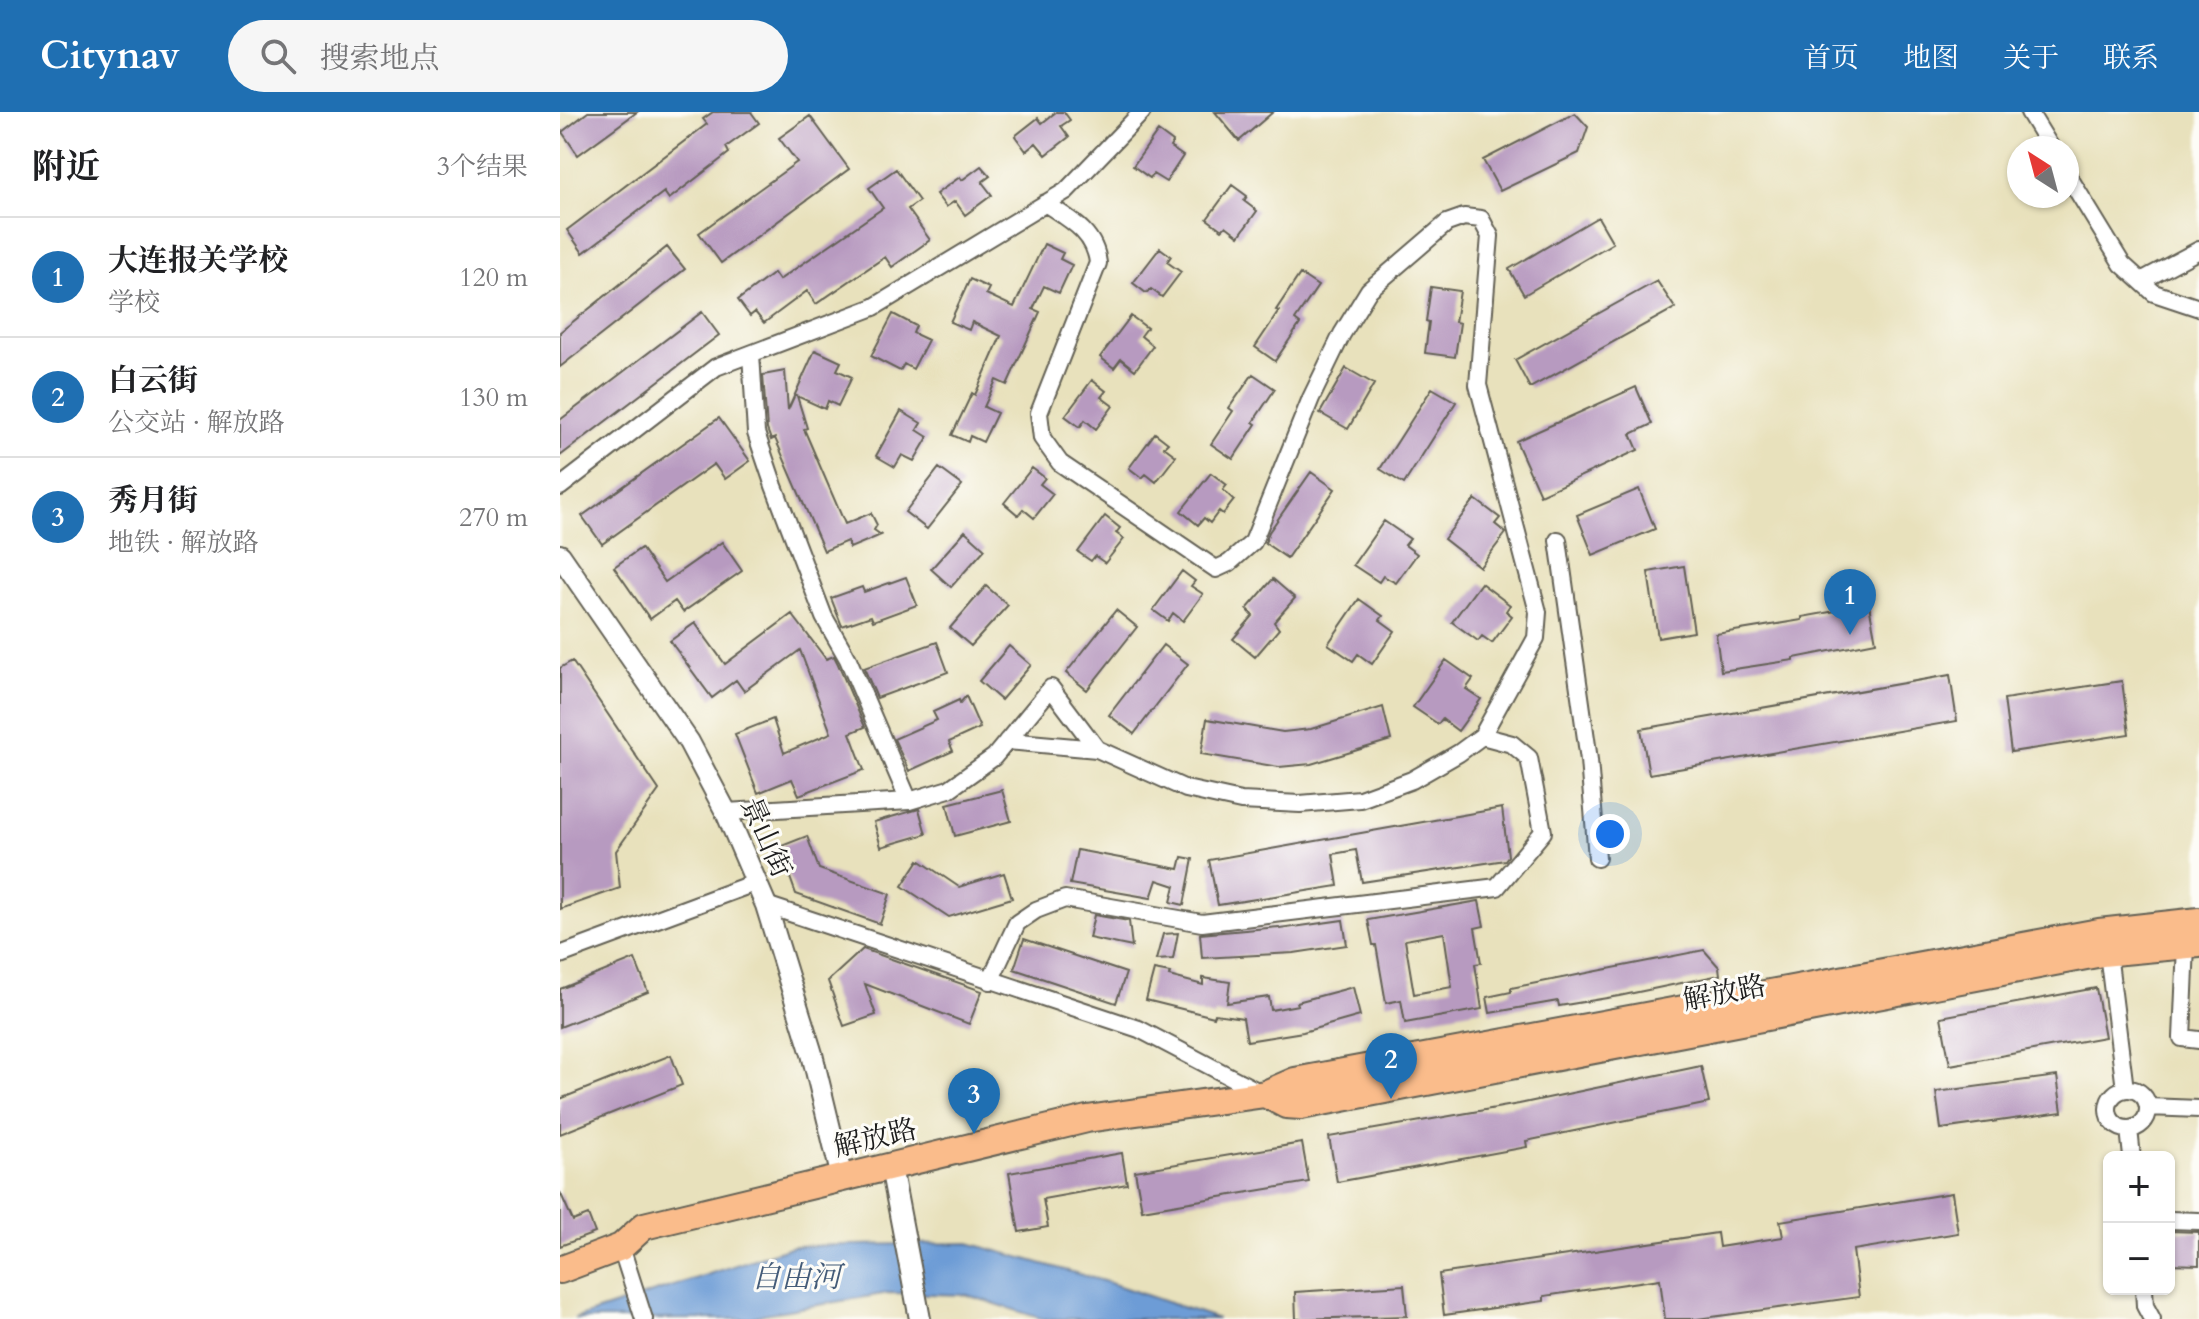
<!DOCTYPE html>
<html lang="zh">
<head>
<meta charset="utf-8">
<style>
  :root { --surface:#fff; --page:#f6f6f6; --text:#202124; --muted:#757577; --line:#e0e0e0; --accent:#1f6fb2 }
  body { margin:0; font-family:Cardo,"Noto Serif SC",serif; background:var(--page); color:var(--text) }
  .controls { position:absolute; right:24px; bottom:24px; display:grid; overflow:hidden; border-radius:12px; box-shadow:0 2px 6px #0004 }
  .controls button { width:72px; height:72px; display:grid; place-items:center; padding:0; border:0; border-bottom:2px solid var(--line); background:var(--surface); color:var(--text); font:40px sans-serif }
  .compass { position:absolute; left:1447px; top:24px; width:72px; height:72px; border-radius:50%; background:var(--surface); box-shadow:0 2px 6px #0004; rotate:324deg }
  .you { position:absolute; left:1050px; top:722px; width:28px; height:28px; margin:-20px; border:6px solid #fff; border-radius:50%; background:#1a73e8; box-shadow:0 0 0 12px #1a73e833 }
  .badge { display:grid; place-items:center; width:52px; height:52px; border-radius:50%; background:var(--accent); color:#fff; font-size:26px; font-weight:700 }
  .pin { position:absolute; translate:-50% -66px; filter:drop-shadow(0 2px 4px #0008) }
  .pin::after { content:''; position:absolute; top:42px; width:28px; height:24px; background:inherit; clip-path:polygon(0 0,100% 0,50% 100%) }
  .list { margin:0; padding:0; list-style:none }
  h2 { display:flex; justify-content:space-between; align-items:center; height:104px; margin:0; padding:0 32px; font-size:34px }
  h2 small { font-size:26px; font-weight:400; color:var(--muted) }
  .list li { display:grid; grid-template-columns:52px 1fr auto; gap:24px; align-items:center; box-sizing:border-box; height:120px; padding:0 32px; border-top:2px solid var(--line) }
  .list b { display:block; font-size:30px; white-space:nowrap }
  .list p { margin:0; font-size:26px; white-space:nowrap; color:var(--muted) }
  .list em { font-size:26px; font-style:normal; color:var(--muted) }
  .icon { flex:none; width:44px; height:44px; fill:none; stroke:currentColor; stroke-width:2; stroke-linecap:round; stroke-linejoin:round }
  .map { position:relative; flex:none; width:1639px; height:1207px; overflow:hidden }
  header { display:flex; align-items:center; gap:48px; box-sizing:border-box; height:112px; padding:0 40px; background:var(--accent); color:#fff }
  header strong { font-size:38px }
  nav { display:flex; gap:44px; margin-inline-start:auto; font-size:28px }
  .search { width:560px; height:72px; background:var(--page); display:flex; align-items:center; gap:20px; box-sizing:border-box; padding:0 28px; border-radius:44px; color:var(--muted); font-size:30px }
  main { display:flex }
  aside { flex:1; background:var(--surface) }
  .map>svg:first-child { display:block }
</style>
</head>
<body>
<header>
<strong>Citynav</strong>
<div class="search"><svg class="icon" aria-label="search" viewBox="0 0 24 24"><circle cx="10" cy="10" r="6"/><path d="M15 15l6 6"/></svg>搜索地点</div>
<nav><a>首页</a><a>地图</a><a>关于</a><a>联系</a></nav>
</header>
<main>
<aside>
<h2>附近<small>3个结果</small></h2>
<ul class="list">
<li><span class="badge">1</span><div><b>大连报关学校</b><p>学校</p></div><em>120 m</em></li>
<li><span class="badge">2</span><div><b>白云街</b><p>公交站 · 解放路</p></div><em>130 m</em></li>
<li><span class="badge">3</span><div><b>秀月街</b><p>地铁 · 解放路</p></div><em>270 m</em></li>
</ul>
</aside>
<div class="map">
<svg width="1639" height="1207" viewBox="0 0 1639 1207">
  <rect width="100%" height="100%" fill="#fdfcf7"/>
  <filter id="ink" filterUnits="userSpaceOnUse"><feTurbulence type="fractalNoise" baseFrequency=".0125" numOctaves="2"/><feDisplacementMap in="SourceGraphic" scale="16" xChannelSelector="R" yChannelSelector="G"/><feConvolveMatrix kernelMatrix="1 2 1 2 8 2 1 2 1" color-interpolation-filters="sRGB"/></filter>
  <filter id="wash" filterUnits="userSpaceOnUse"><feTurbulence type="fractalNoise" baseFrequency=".006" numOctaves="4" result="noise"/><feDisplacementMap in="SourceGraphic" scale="32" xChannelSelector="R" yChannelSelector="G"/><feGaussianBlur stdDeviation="1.8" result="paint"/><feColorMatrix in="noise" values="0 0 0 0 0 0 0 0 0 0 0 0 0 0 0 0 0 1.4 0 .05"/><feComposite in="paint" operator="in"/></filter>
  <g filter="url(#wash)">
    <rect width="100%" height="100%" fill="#e8e1bc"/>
    <!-- water -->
    <path fill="#6d9cd6" stroke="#445c79" stroke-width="2" d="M 409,1131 L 547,1170 L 658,1207 L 483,1207 L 407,1183 L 329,1181 L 204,1202 L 188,1207 L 14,1207 L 233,1134 Z"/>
    <g id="blocks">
      <!-- building -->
      <path fill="#b79ac0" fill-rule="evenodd" d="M 28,0 L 77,0 L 18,43 L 2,20 Z
        M 153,0 L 191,0 L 199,11 L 166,35 L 169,41 L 109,87 L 104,80 L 23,141 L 7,118 L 147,12 L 143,7 Z
        M 496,0 L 504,0 L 510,8 L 501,14 L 509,25 L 486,43 L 476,31 L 466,39 L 455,24 L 478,6 L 482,11 Z
        M 655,0 L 713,0 L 679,29 Z
        M 1015,1 L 1028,15 L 1019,41 L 940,79 L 923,48 Z
        M 250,4 L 289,57 L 161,151 L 139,121 L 237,50 L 219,26 Z
        M 598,19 L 613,30 L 610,35 L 623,44 L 606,70 L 593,62 L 590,66 L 573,54 Z
        M 421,54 L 430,64 L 422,70 L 432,83 L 405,103 L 395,89 L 386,95 L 376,82 L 400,65 L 402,68 Z
        M 336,57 L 359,89 L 348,97 L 370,128 L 332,155 L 325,145 L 256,192 L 247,179 L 204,211 L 195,200 L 190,204 L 178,188 L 214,161 L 219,168 L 323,96 L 309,76 Z
        M 672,73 L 687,84 L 684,89 L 697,99 L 679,124 L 666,114 L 662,118 L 647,107 Z
        M 1038,105 L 1053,131 L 964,183 L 949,157 Z
        M 484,132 L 503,141 L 500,147 L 512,153 L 499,181 L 484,174 L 473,197 L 480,200 L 447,273 L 436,268 L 424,295 L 437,301 L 423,330 L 410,324 L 408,330 L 392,323 L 412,281 L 415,283 L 441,224 L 412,210 L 409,218 L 390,210 L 410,167 L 429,176 L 426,182 L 454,195 Z
        M 107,135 L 125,157 L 0,255 L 0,220 Z
        M 600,136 L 611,144 L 607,150 L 621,160 L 602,185 L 591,177 L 586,181 L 573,171 Z
        M 740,162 L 758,174 L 735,208 L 740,212 L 715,249 L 695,235 L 719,199 L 716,198 Z
        M 1097,169 L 1115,196 L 970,276 L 955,248 Z
        M 871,175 L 900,179 L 895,210 L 900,211 L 895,245 L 865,241 L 869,210 L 866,209 Z
        M 142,200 L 159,223 L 0,344 L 0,308 Z
        M 333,202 L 356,214 L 353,221 L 368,228 L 353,257 L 344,252 L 340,259 L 311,244 Z
        M 571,204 L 587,216 L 581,224 L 593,234 L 575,258 L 561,247 L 554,256 L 540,245 Z
        M 255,238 L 281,250 L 277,258 L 292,265 L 278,294 L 268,289 L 265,297 L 237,284 L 247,316 L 244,317 L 285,412 L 311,401 L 317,413 L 314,418 L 321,423 L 290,436 L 287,429 L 264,439 L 215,326 L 211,328 L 207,317 L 203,263 L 225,259 L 228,298 Z
        M 786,256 L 814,272 L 788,317 L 760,301 Z
        M 693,262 L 715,277 L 693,310 L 696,312 L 673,347 L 651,332 L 673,299 L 669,296 Z
        M 532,268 L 546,279 L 541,285 L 553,294 L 536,317 L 525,308 L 520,315 L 505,304 Z
        M 1076,275 L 1092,312 L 1071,322 L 1078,338 L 980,383 L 956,329 Z
        M 872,276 L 896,290 L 844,372 L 820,357 Z
        M 341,299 L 361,311 L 357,318 L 368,325 L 354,349 L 342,343 L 335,355 L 316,344 Z
        M 159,306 L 190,349 L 165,367 L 154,352 L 42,432 L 22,404 Z
        M 595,321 L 608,331 L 604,335 L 616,344 L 596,370 L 586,362 L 582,366 L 569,356 Z
        M 379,356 L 402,373 L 367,417 L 345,400 Z
        M 472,356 L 485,366 L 480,372 L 493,382 L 474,406 L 463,397 L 458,403 L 444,391 Z
        M 751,360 L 775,377 L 727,446 L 705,431 L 709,420 Z
        M 651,361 L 667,373 L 663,378 L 674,388 L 663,402 L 659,399 L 650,411 L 644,406 L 638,413 L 621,399 Z
        M 1079,377 L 1095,417 L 1033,443 L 1017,403 Z
        M 915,387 L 940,406 L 935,412 L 946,421 L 920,455 L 884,427 Z
        M 545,404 L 560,416 L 556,421 L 564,427 L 545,451 L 535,444 L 531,449 L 518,440 Z
        M 824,409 L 850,427 L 845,433 L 857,442 L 836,471 L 823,464 L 819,470 L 793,453 Z
        M 405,419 L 425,437 L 391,475 L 371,457 Z
        M 162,430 L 182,459 L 123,500 L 115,489 L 90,507 L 54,455 L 81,436 L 105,470 Z
        M 1124,454 L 1134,520 L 1098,526 L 1088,460 Z
        M 622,459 L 635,469 L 631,474 L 643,482 L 623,509 L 613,501 L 608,509 L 593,498 Z
        M 346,465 L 357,493 L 313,509 L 311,504 L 282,514 L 271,486 L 302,475 L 304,480 Z
        M 713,467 L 735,486 L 714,510 L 719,517 L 695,545 L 673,527 L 693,504 L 687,497 Z
        M 921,471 L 950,493 L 946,499 L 952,504 L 932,531 L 922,524 L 918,529 L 892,510 Z
        M 426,474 L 448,493 L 411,534 L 390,516 Z
        M 799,487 L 823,504 L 820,508 L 835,519 L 812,552 L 798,542 L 793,549 L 768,532 Z
        M 1309,493 L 1316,530 L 1234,546 L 1234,548 L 1161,559 L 1156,522 L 1242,508 L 1242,505 Z
        M 556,498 L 577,515 L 527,578 L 506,561 Z
        M 232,502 L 266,547 L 274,544 L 278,552 L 305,615 L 290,621 L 304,658 L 239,683 L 232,667 L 198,681 L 175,622 L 213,607 L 224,641 L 271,621 L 240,538 L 184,579 L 176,568 L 152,586 L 110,529 L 135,511 L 165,552 Z
        M 377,530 L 388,560 L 317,586 L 304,556 Z
        M 603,533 L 628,552 L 574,622 L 549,603 Z
        M 449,534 L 471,553 L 441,588 L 419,569 Z
        M 886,548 L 913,567 L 906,577 L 921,587 L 898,619 L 882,607 L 878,612 L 853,595 Z
        M 12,549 L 99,678 L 56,739 L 60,776 L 0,797 L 0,556 Z
        M 1390,563 L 1397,609 L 1089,662 L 1081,617 Z
        M 1562,569 L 1569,622 L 1451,640 L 1444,587 Z
        M 406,584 L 420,616 L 389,630 L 393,639 L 349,659 L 334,627 L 377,608 L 373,600 L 399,588 L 400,591 Z
        M 823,595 L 831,628 L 751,652 L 719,655 L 641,642 L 647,607 L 723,620 L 751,617 Z
        M 442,678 L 451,709 L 395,724 L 387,692 Z
        M 942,696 L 948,744 L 945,748 L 802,770 L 796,738 L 773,742 L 778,774 L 658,793 L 649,748 Z
        M 359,697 L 366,722 L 321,735 L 314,710 Z
        M 247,724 L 259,757 L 330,782 L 320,812 L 236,782 L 219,735 Z
        M 517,738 L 619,757 L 622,745 L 633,747 L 624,793 L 611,790 L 615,774 L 597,768 L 591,786 L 510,772 Z
        M 359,748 L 399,775 L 444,761 L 452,786 L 389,805 L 342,774 Z
        M 919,789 L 924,814 L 915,816 L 921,851 L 915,852 L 922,897 L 845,911 L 841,888 L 826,891 L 816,833 L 813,833 L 808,808 ZM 884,821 L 892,875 L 854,882 L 845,828 Z
        M 534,803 L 569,809 L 572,835 L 529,826 Z
        M 783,808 L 787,833 L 734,841 L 642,846 L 640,822 L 719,815 L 720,817 Z
        M 618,821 L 613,847 L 596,848 L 603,822 Z
        M 464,827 L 566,861 L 556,891 L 454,857 Z
        M 303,837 L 422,879 L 409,912 L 305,872 L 316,903 L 284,914 L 268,869 Z
        M 1144,838 L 1159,855 L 1160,863 L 1059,884 L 999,894 L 998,889 L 930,901 L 927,885 L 951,880 L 951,876 Z
        M 75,847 L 88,880 L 0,915 L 0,877 Z
        M 594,858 L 610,861 L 609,864 L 643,873 L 643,866 L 670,870 L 667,891 L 709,885 L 711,898 L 738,893 L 737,890 L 793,875 L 800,904 L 743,920 L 687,929 L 683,906 L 655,902 L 654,905 L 586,888 Z
        M 1536,876 L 1545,925 L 1390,953 L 1381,905 Z
        M 111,943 L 122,973 L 0,1022 L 0,987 Z
        M 1141,954 L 1149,991 L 966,1029 L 967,1035 L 777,1070 L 769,1025 L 959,992 Z
        M 1497,964 L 1502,1000 L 1381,1017 L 1376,980 Z
        M 742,1031 L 749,1070 L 582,1098 L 575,1059 Z
        M 562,1041 L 567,1072 L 483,1087 L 488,1115 L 459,1120 L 449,1061 Z
        M 0,1080 L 13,1109 L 28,1103 L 35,1121 L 0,1134 Z
        M 1392,1081 L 1398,1121 L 1293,1138 L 1299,1185 L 1137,1207 L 1105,1207 L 1100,1167 L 984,1184 L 984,1189 L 884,1203 L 879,1162 L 1157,1121 L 1159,1135 L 1223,1125 L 1220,1109 Z
        M 1609,1119 L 1639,1120 L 1639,1153 L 1609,1152 Z
        M 844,1173 L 847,1204 L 736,1207 L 735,1180 Z"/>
    </g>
  </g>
  <g filter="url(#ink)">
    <use href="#blocks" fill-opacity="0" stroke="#636154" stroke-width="2"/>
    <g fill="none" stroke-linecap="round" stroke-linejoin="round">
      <defs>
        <path id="minor" d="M 1469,0 L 1491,36
          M 1507,62 L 1562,152 L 1594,181 L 1639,196
          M 485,91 C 509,107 535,120 538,151 L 479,301 L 482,326 L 500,351 L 656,457 L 669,451 L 693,430 L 751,286 L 782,222 L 809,178 L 887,111 L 904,105 L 921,107 L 930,124 L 918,273 L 978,500 L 976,526 L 922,624 L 899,641 L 852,668 L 800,687 L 740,692 L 681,689 L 626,677 L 537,637
          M 1581,169 L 1639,138
          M 191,242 L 196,321 L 214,374 L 264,505 L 288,547 L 349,689
          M 0,375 L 156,255 L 314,195 L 506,79 L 582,0
          M 998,428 L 1029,648 L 1037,746
          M 166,700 L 349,689 L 389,677 L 434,645 L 491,576 L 537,637 L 447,629
          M 206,793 L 579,917 L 703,982
          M 1547,833 L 1565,977
          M 1626,833 L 1622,926 L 1639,928
          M 0,843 L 197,770
          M 430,869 L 457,811 L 476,798 L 505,787 L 642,811 L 937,775 L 983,720 L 969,646 L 952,632 L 922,624
          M1548 997a20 20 0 1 1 40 0a20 20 0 1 1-40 0Z
          M 1588,995 L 1639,997
          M 1569,1017 L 1572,1045
          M 1609,1108 L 1639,1109
          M 61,1135 L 84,1207
          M 1584,1177 L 1585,1194 L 1592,1207"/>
        <path id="tertiary" d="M 0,443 L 129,630 L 166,700 L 206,793 L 252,942 L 282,1066
          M 331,1055 L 360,1207"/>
        <path id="primary" d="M 705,982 L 726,993 L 741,994 L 1542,841 L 1639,832
          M 0,1158 L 61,1135 L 84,1114 L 527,1007 L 705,982 L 735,969 L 1539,820 L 1639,809"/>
      </defs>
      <!-- minor casing -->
      <use href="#minor" stroke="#636154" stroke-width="20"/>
      <!-- tertiary casing -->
      <use href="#tertiary" stroke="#636154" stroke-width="24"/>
      <!-- primary casing -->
      <use href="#primary" stroke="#636154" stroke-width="30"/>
      <!-- minor -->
      <use href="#minor" stroke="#fff" stroke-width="16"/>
      <!-- tertiary -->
      <use href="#tertiary" stroke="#fff" stroke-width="20"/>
      <!-- primary -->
      <use href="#primary" stroke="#fabc8b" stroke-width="26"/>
    </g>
  </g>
  <g text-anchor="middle" stroke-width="6" stroke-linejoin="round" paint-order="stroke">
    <!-- street labels -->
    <g font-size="28" fill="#1c1c1c" stroke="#fdfcf7">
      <text transform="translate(207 725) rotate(66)" y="10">景山街</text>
      <text transform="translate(1164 880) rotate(-11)" y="10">解放路</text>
      <text transform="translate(315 1025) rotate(-13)" y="10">解放路</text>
    </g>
    <!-- water labels -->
    <g font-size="30" font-style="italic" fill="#445c79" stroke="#fdfcf7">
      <text x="236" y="1175">自由河</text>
    </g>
  </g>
</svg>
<div class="controls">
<button>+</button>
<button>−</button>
</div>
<svg class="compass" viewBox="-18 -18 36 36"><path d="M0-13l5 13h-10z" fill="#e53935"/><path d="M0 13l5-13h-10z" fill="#757577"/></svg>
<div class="you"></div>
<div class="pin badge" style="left:1290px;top:523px">1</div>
<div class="pin badge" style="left:831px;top:987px">2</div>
<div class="pin badge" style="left:414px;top:1022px">3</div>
</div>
</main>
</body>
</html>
